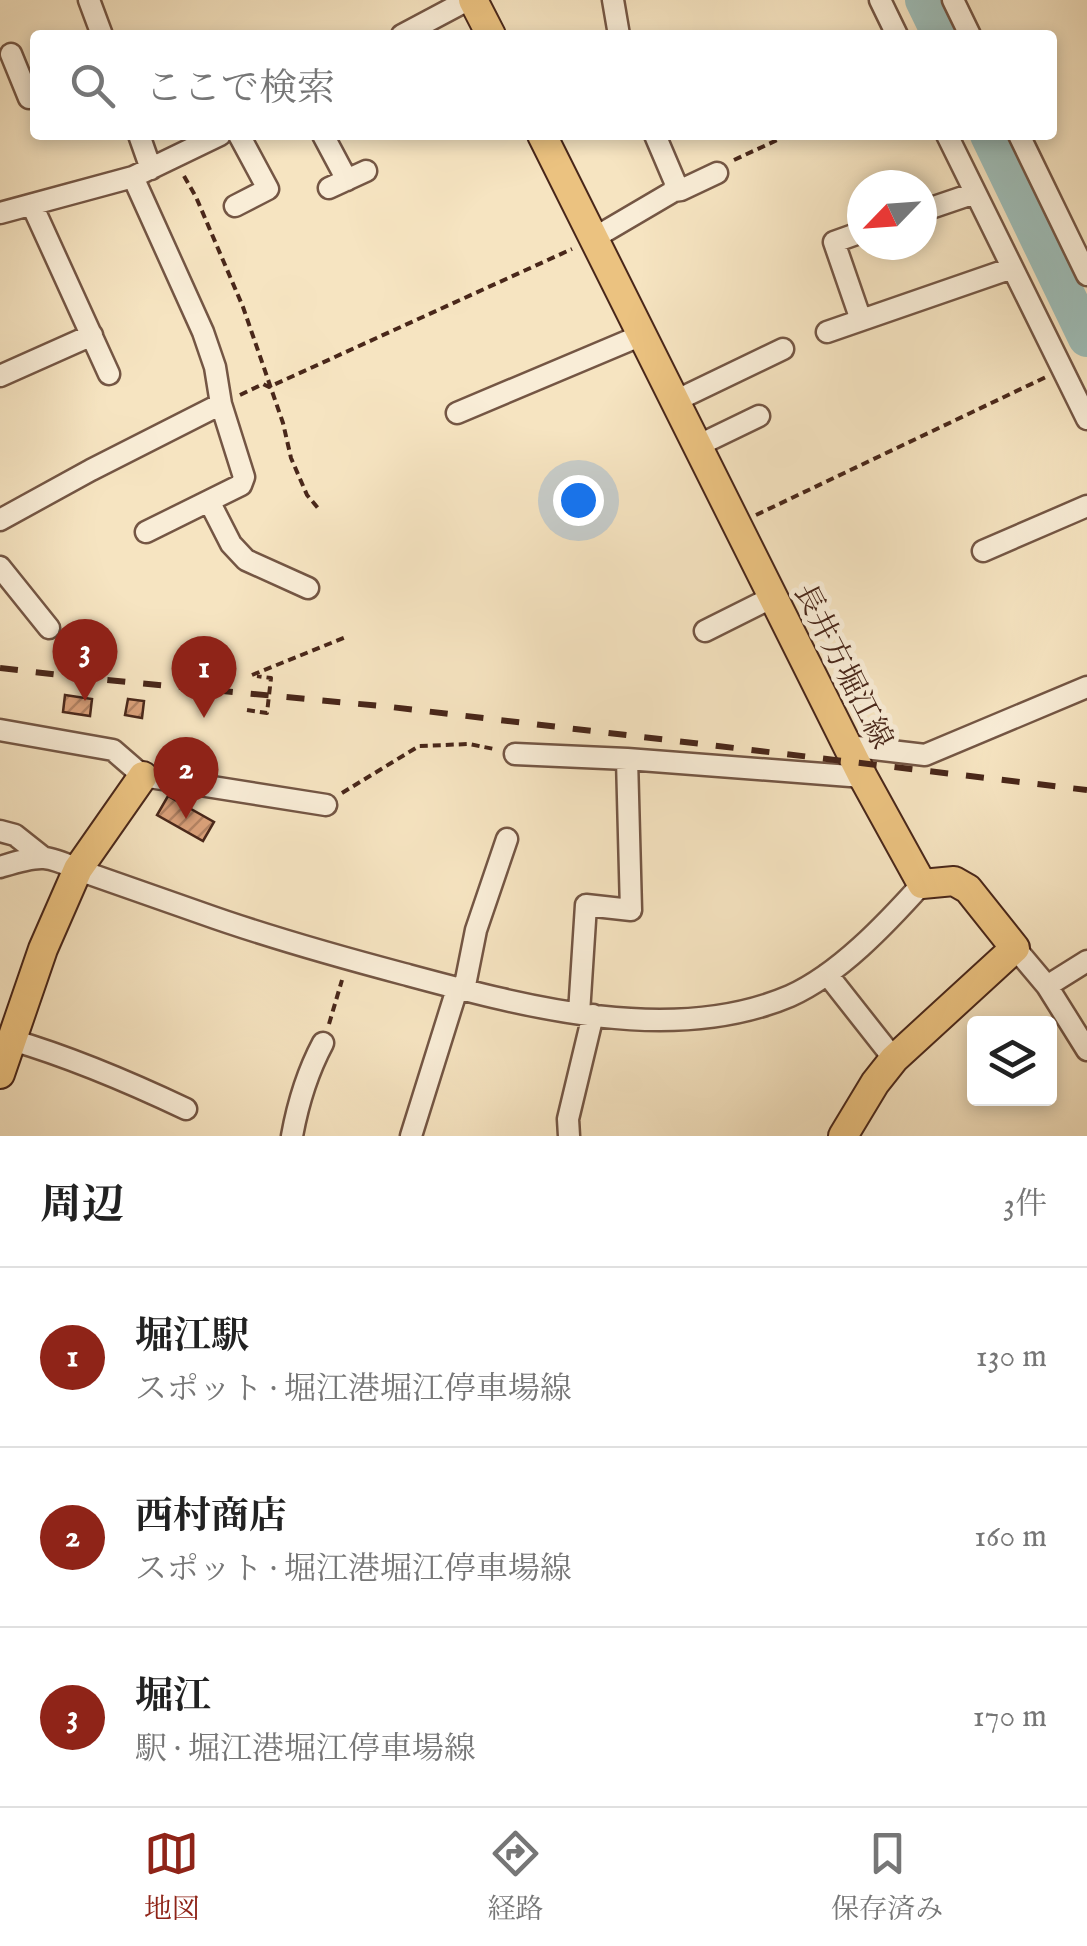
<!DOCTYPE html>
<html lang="ja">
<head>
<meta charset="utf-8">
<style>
  :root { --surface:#fff; --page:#f2f2f2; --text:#222; --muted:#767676; --line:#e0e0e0; --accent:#8f2418 }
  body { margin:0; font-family:"IM FELL English","Noto Serif JP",serif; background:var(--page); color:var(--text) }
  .controls { position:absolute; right:30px; bottom:30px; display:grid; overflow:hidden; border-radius:10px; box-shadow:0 5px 15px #0003 }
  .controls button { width:90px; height:90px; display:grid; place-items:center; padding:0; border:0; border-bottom:2px solid var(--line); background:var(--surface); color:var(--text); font:50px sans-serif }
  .compass { position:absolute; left:847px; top:170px; width:90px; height:90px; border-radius:50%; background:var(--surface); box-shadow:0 5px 15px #0003; rotate:245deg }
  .you { position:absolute; left:578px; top:500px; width:35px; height:35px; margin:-25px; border:8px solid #fff; border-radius:50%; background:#1a73e8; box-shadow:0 0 0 15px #1a73e833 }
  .badge { display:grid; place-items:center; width:65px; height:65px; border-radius:50%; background:var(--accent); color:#fff; font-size:32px; font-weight:700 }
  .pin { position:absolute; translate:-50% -82px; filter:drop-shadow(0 2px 5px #0008) }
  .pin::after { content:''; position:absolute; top:52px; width:35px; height:30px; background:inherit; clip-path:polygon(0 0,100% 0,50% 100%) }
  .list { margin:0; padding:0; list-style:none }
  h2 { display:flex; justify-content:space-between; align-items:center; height:130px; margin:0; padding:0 40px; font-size:42px }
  h2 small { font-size:32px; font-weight:400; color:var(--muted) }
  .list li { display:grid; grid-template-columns:65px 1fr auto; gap:30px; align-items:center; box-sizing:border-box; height:180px; padding:0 40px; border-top:2px solid var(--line) }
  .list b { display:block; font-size:38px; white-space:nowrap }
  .list p { margin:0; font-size:32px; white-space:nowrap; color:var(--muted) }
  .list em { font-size:32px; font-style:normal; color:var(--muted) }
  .icon { flex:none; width:55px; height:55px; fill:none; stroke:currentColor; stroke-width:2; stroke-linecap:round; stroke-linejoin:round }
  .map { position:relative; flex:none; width:1087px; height:1136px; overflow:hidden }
  .search { position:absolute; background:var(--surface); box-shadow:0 5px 15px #0003; left:30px; right:30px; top:30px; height:110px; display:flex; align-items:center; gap:25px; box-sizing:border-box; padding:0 35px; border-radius:10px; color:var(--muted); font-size:38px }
  .sheet { height:670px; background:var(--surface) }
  nav { display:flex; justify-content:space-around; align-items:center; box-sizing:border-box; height:140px; border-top:2px solid var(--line); background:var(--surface); font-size:28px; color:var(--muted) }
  nav a { display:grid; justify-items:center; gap:5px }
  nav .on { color:var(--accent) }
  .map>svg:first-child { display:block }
</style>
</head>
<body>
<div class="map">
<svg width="1087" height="1136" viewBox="0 0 1087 1136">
  <defs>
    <pattern id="building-hatch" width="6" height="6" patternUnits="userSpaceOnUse" patternTransform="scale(2.5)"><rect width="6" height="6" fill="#dba17a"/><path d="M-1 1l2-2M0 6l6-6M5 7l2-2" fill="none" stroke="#b48363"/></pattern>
  </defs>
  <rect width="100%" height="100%" fill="#f6e4c1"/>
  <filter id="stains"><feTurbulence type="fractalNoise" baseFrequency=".002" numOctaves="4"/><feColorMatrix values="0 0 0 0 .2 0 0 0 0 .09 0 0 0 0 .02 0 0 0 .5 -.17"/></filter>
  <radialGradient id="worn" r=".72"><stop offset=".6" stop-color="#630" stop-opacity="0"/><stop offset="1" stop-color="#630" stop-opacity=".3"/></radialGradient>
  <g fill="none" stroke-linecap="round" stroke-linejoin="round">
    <!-- river -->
    <path stroke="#9ebeb9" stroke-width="38" d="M 924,0 L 941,35
      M 989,135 L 1087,338"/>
  </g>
  <!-- building -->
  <path fill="url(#building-hatch)" stroke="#49271a" stroke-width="2.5" d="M 65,695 L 92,699 L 90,716 L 63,712 Z
    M 128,699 L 144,701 L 142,718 L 125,715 Z
    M 168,796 L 214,822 L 203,841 L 157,815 Z"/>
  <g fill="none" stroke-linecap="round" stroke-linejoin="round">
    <defs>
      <path id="minor" d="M 89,0 L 102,35
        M 613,0 L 619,35
        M 880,0 L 897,35
        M 953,0 L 970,35
        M 402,35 L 468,0
        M 11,54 L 29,98
        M 139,135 L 151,169
        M 323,135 L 347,180
        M 947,135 L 1087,419
        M 1019,135 L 1087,275
        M 133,177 L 203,332 L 215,367 L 221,404 L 244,477 L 241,485 L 146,532
        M 329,188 L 366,171
        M 674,191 L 681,190 L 717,173
        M 32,205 L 109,374
        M 235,206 L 268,189 L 239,135
        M 922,211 L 975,193
        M 0,213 L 133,177 L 220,135
        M 594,238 L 674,191 L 675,182 L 655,135
        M 861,320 L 834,242 L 862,232
        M 827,332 L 1012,268
        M 0,376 L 92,335
        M 675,401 L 783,349
        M 457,413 L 642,335
        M 697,446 L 759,416
        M 209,501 L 231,544 L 246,560 L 308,588
        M 0,520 L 91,470 L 221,404
        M 983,551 L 1087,506
        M 0,567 L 49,628
        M 705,631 L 773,597
        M 0,730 L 113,750 L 143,776 L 326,805
        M 848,746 L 925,755 L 1087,687
        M 515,754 L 627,759
        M 0,831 L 15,835 L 44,858
        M 0,867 C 13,863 31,857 44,858 C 58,859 74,868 87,873 C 125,886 163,900 201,913 C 268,937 336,956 404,974 C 523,1006 671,1047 790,996 C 839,974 886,924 922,884
        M 1015,948 L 1047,986 L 1087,1050
        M 827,974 L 894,1059
        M 1047,986 L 1087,961
        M 464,990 L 476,930 L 507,839
        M 579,1013 L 586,905 L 631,910 L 627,759 L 863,777
        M 12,1040 C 73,1058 129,1082 186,1109
        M 292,1136 C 298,1103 307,1073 323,1043
        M 411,1136 L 457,989
        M 569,1136 L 568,1119 L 593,1015"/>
      <path id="major" d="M 473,0 L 491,35
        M 542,135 L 863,777 L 922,884 L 954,881 L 968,889 L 1015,948 L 894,1059 L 875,1083 L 843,1136
        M 0,1074 L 43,949 L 78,869 L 143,776"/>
    </defs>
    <!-- minor casing -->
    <use href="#minor" stroke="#745644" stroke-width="25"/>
    <!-- major casing -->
    <use href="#major" stroke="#49271a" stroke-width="32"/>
    <!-- path -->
    <path stroke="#49271a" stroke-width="4" stroke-dasharray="8 5" stroke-linecap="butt" d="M 734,160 L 788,135
      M 184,176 L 196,197 L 243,307 L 283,423 L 291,458 L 307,495 L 318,508
      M 240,395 L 263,384 L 269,387 L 572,249
      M 756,515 L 1046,377
      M 252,675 L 346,637
      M 247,710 L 267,713 L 271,678 L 257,676
      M 342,793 L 419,746 L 469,744 L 494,749
      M 329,1024 L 342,980"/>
    <!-- minor -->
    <use href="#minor" stroke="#f9edd7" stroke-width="20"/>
    <!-- major -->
    <use href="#major" stroke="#ebc280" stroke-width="28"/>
    <!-- rail -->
    <path stroke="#49271a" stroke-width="6" stroke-dasharray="18 18" stroke-linecap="butt" d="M 0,668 L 86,678 L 391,707 L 1087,790"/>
  </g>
  <g text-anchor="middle" stroke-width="10" stroke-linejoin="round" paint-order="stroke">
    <!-- street labels -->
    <g font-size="30" fill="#49271a" stroke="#f9edd7">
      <text transform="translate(844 666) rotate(63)" y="10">長井方堀江線</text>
    </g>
  </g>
  <rect width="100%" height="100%" filter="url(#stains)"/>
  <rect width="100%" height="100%" fill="url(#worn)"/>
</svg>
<div class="controls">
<button><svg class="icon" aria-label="layers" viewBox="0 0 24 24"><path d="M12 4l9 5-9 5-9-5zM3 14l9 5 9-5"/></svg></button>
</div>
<svg class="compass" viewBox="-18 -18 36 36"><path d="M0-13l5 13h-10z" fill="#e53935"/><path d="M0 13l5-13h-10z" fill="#767676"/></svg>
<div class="you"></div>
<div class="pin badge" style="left:204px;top:718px">1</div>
<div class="pin badge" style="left:186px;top:819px">2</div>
<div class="pin badge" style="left:85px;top:701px">3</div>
<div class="search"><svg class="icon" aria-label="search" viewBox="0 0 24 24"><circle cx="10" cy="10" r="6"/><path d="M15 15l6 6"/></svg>ここで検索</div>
</div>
<section class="sheet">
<h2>周辺<small>3件</small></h2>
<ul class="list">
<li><span class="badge">1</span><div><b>堀江駅</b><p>スポット · 堀江港堀江停車場線</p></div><em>130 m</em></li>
<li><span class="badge">2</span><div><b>西村商店</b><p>スポット · 堀江港堀江停車場線</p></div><em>160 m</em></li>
<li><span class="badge">3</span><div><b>堀江</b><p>駅 · 堀江港堀江停車場線</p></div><em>170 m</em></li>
</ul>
</section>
<nav>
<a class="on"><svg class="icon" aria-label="map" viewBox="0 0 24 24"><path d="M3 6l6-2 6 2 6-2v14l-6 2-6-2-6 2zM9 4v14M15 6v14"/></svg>地図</a>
<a><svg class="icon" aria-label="directions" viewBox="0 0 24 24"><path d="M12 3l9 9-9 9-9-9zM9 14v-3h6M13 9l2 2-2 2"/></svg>経路</a>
<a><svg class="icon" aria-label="saved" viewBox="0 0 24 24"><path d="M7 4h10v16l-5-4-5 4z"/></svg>保存済み</a>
</nav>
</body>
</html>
